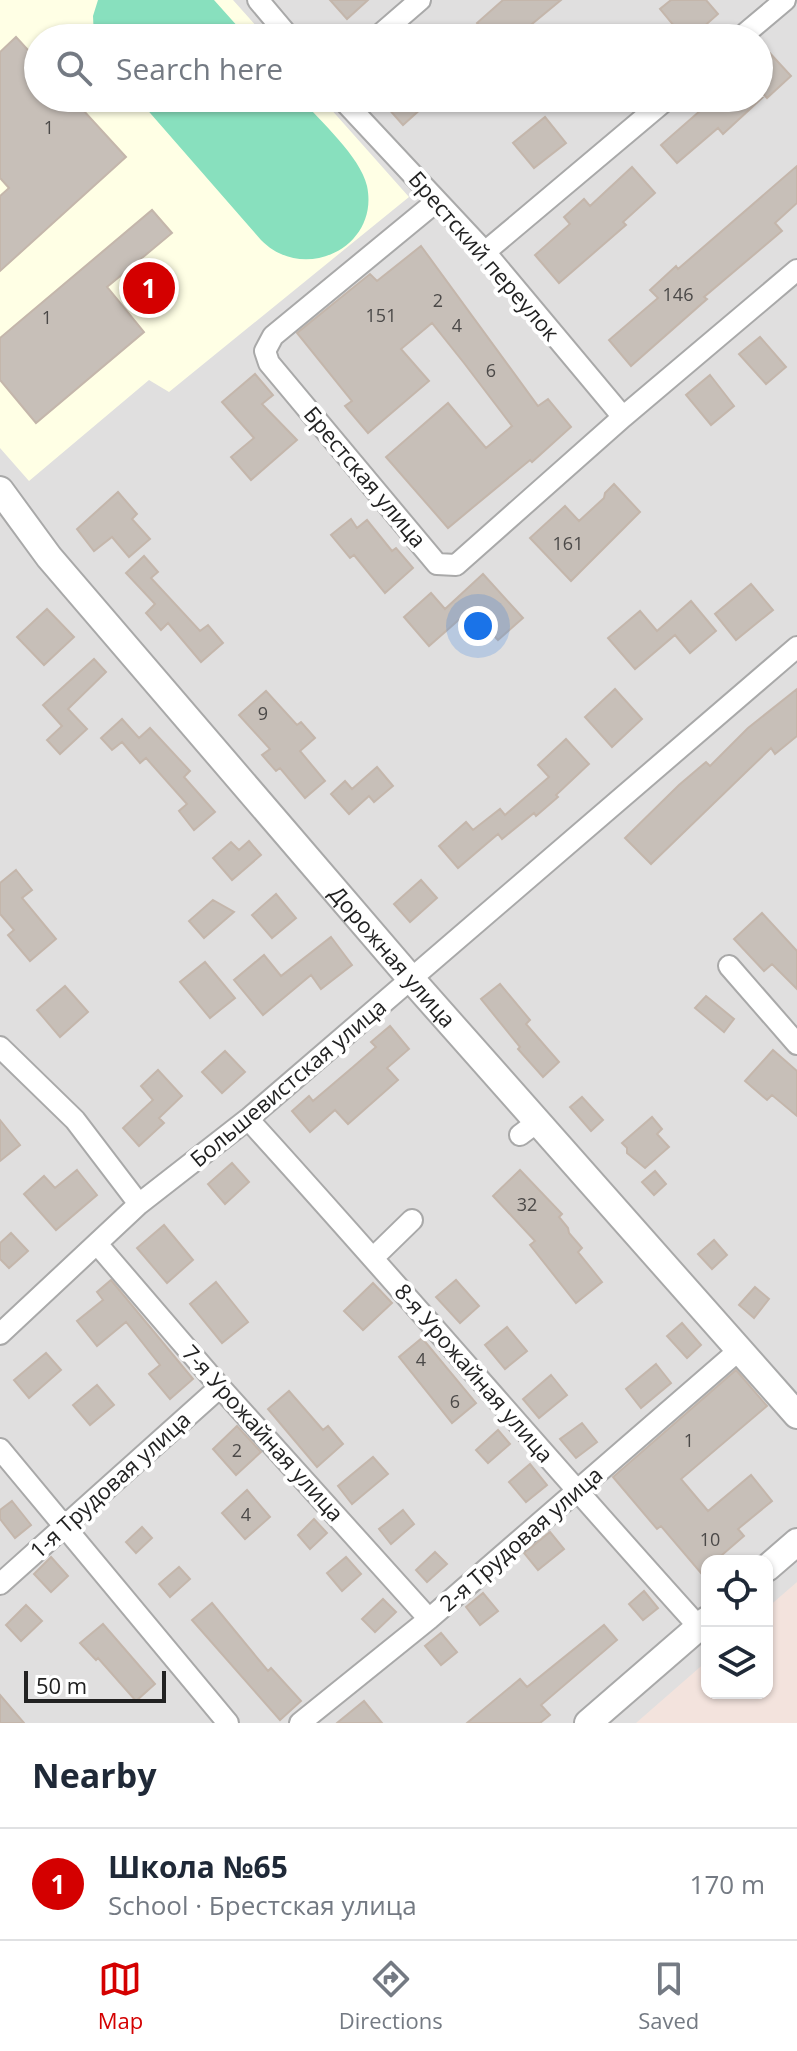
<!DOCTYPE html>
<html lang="en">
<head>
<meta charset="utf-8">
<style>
  :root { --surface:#fff; --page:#f2f2f3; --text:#1f2937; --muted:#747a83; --line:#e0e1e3; --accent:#d40000 }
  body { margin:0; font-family:"Open Sans",sans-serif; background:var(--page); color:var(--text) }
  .controls { position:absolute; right:24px; bottom:24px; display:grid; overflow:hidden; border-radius:16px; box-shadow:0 2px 6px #0004 }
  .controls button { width:72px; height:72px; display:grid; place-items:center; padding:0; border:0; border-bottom:2px solid var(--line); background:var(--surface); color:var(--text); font:40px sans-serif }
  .scale { position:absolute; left:24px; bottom:20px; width:142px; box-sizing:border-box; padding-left:8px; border:4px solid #222; border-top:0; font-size:22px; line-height:28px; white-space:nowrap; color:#222; -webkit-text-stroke:6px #fff; paint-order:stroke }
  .you { position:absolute; left:478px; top:626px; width:28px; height:28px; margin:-20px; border:6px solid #fff; border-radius:50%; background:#1a73e8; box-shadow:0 0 0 12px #1a73e833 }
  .badge { display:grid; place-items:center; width:52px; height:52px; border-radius:50%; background:var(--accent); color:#fff; font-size:26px; font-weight:700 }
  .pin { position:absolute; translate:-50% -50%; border:4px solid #fff; box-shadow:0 2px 8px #0006 }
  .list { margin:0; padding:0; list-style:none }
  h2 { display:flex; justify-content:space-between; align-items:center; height:104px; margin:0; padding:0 32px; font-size:34px }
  h2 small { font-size:26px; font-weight:400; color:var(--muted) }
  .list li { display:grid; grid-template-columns:52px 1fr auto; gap:24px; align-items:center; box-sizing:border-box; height:112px; padding:0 32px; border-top:2px solid var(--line) }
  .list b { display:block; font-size:30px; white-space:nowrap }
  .list p { margin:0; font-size:26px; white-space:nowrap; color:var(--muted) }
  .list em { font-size:26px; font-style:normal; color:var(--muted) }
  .icon { flex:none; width:44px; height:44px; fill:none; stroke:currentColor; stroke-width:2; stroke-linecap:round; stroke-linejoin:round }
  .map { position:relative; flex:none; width:797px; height:1723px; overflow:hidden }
  .search { position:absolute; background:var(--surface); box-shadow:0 2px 6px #0004; left:24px; right:24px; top:24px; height:88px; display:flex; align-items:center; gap:20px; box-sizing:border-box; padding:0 28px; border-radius:44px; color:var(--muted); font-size:30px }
  .sheet { height:216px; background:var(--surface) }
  nav { display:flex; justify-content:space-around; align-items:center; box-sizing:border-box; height:112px; border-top:2px solid var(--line); background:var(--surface); font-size:22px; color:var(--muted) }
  nav a { display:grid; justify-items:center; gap:4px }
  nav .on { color:var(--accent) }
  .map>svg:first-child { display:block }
</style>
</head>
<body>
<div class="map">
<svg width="797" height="1723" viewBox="0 0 797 1723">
  <rect width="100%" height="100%" fill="#f2efe9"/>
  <!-- residential -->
  <path fill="#e0dfdf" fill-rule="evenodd" d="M 0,0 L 797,0 L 797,1723 L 0,1723 ZM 38,38 L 759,38 L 759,98 L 38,98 ZM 707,1561 L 767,1561 L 767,1693 L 707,1693 Z"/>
  <!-- education -->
  <path fill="#ffffe5" d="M 0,0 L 233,0 L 267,38 L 38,38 L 38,98 L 321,98 L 409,197 L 169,392 L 149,380 L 29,481 L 0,448 Z"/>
  <!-- military -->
  <path fill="#f3e3dd" d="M 797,1582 L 797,1723 L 636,1723 L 707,1661 L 707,1693 L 767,1693 L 767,1608 Z"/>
  <!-- pitch -->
  <path fill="#88e0be" d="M 98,0 L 214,0 L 248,38 L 94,38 L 93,16 Z
    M 137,98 L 300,98 C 320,121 360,156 367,186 C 380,247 304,284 261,240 Z"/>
  <!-- building -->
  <path fill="#c7bfb8" stroke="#c4b6ab" stroke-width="2" d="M 330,0 L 368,0 L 347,19 Z
    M 503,0 L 561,0 L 532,24 L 535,26 L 522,38 L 491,38 L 477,23 Z
    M 671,0 L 706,0 L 718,14 L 691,38 L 684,38 L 660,9 Z
    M 16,37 L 38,61 L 38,98 L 72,98 L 126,157 L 0,271 L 0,196 L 9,188 L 0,178 L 0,52 Z
    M 767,50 L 791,76 L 767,98 L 759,89 L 759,58 Z
    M 379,98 L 433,98 L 403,125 Z
    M 711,98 L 762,98 L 723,134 L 718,128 L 677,163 L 661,145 L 701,110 L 699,109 Z
    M 545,117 L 566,143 L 534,168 L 513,143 Z
    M 797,166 L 797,203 L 775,223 L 782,231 L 704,297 L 707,299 L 631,366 L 609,340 L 658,298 L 650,290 L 676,266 L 678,269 Z
    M 632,167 L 655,193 L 623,222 L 626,225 L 559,283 L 535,255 L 570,224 L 564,217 L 584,199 L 590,206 Z
    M 152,210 L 172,233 L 107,287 L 144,332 L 36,423 L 0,380 L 0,338 Z
    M 421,246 L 538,406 L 548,399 L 571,427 L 532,462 L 530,460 L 448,528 L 386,457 L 448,403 L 486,448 L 512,426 L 464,363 L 432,323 L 401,349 L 429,381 L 368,433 L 345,406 L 352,401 L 297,333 L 370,274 L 377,281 Z
    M 760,337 L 786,367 L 766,384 L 739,354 Z
    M 255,374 L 273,395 L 262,404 L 297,440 L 251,480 L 231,457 L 254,438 L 222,402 Z
    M 710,375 L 734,406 L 711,425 L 686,395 Z
    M 614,484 L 640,512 L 571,581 L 530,538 L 565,506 L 579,521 L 604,498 L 605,493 Z
    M 118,492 L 137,514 L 132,519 L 150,539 L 129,557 L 112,537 L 94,551 L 77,529 Z
    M 351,519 L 357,528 L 367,520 L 392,551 L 396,548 L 413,568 L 385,593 L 354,555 L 350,558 L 331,535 Z
    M 144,556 L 158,572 L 151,578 L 200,631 L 208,625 L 223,643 L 201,662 L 168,623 L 161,630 L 146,613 L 155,604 L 126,573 Z
    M 483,574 L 523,618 L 498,640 L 470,610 L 429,646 L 404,617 L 431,593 L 445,609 Z
    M 751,584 L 773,610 L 736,640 L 715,614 Z
    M 691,601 L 716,631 L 690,653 L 675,635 L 635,669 L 608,638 L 640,611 L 657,631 Z
    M 47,609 L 74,637 L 44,665 L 17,637 Z
    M 94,659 L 106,672 L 68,709 L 87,729 L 60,754 L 47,740 L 62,726 L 43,705 Z
    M 615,689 L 642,719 L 612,747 L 585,717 Z
    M 797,689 L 797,736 L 775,754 L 771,748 L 651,864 L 625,838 L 679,785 L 706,762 L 710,766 L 748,728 Z
    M 266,691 L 297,725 L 301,722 L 315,738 L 300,751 L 325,781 L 305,798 L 280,768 L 276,771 L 262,755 L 270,749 L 239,715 Z
    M 122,719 L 139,738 L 150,728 L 190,771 L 184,777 L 215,812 L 194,830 L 179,811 L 187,804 L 146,758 L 140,763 L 122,742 L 112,750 L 101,738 Z
    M 566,739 L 589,764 L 556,795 L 558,797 L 536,816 L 534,813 L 502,839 L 498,834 L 458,868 L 439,846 L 466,822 L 473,830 L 500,809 L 505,815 L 549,777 L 538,765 Z
    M 377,767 L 393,786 L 374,802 L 369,796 L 349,814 L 331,794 L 345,781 L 352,789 Z
    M 249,841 L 261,855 L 232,880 L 213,858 L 231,842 L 239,850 Z
    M 16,870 L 32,890 L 22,898 L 56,939 L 30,961 L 8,935 L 14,930 L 0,914 L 0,883 Z
    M 421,880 L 437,898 L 410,922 L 394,904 Z
    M 276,894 L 296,918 L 272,938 L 252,915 Z
    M 213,900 L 234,912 L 204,938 L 189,921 Z
    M 762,913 L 797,951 L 797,989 L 772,964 L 764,971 L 734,939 Z
    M 331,937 L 352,965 L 321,989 L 311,975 L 263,1015 L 234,980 L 264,955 L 281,976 Z
    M 205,962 L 235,998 L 210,1018 L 180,982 Z
    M 500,984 L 530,1020 L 526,1024 L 559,1062 L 543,1077 L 518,1049 L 520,1047 L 481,999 Z
    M 65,986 L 88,1012 L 60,1037 L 37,1010 Z
    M 706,996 L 734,1019 L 724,1032 L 695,1008 Z
    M 390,1026 L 409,1049 L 387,1068 L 398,1080 L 348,1124 L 335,1110 L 310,1132 L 292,1111 L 309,1096 L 313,1101 L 353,1067 L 376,1047 L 371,1042 Z
    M 773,1050 L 797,1071 L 797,1116 L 772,1095 L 767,1100 L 745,1081 Z
    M 225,1051 L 245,1072 L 222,1093 L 202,1072 Z
    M 158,1070 L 182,1096 L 159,1118 L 164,1123 L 139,1146 L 123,1128 L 153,1100 L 141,1086 Z
    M 582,1097 L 603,1120 L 591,1131 L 570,1107 Z
    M 652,1117 L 662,1129 L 657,1134 L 669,1147 L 645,1168 L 627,1153 L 627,1148 L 622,1143 Z
    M 0,1120 L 20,1145 L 0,1161 Z
    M 232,1163 L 249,1182 L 225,1204 L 208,1184 Z
    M 77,1170 L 97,1195 L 56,1230 L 24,1194 L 44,1176 L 55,1188 Z
    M 520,1170 L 562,1214 L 559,1217 L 568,1228 L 569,1233 L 582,1248 L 578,1252 L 602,1282 L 576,1303 L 530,1245 L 535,1241 L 493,1196 Z
    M 655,1171 L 666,1184 L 654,1195 L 642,1182 Z
    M 164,1225 L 193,1260 L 167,1283 L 137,1248 Z
    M 11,1233 L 28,1251 L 9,1268 L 0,1259 L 0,1243 Z
    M 714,1240 L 727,1255 L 712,1269 L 698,1254 Z
    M 111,1280 L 193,1379 L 170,1399 L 149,1374 L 160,1365 L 126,1322 L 97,1346 L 77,1321 L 103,1300 L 97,1292 Z
    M 456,1280 L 479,1306 L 460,1323 L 436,1297 Z
    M 216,1282 L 248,1322 L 222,1343 L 190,1304 Z
    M 373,1283 L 392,1303 L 363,1330 L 344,1311 Z
    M 755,1287 L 769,1299 L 754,1318 L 739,1305 Z
    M 682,1323 L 701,1345 L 687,1358 L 667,1336 Z
    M 507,1327 L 527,1351 L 505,1369 L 485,1345 Z
    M 422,1338 L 476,1403 L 452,1423 L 399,1357 Z
    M 46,1353 L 61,1370 L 29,1398 L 14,1380 Z
    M 656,1364 L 671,1383 L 641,1408 L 626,1389 Z
    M 736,1370 L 767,1406 L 681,1479 L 708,1511 L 751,1475 L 772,1501 L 738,1529 L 744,1536 L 715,1561 L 707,1561 L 707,1567 L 701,1573 L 661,1526 L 657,1529 L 613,1477 Z
    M 551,1375 L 567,1395 L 539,1418 L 523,1399 Z
    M 97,1385 L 114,1405 L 90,1425 L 73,1405 Z
    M 289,1391 L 323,1430 L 328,1426 L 343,1444 L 317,1467 L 268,1409 Z
    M 582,1423 L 597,1442 L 576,1458 L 560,1439 Z
    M 237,1426 L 261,1452 L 236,1475 L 213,1449 Z
    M 498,1430 L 510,1444 L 488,1463 L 476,1450 Z
    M 373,1457 L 388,1474 L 352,1504 L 338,1486 Z
    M 530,1464 L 547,1485 L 526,1502 L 509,1482 Z
    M 247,1490 L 270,1517 L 245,1539 L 222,1513 Z
    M 12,1501 L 31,1525 L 15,1538 L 0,1519 L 0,1510 Z
    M 403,1510 L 414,1524 L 391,1544 L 379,1529 Z
    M 314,1519 L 327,1533 L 310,1549 L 298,1535 Z
    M 142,1527 L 152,1538 L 136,1553 L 126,1542 Z
    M 550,1532 L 564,1549 L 538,1570 L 524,1553 Z
    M 435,1552 L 447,1564 L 427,1582 L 416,1570 Z
    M 51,1557 L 68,1576 L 51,1592 L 34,1574 Z
    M 346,1557 L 361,1574 L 342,1591 L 327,1573 Z
    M 179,1567 L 190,1579 L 170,1597 L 159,1584 Z
    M 644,1591 L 658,1608 L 643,1620 L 629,1604 Z
    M 483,1593 L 498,1611 L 480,1625 L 466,1607 Z
    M 383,1599 L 396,1612 L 375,1632 L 362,1619 Z
    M 212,1603 L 268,1671 L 271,1668 L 301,1701 L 280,1720 L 192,1620 Z
    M 26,1605 L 42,1621 L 21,1641 L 6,1625 Z
    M 103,1624 L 155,1684 L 136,1701 L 98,1658 L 96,1660 L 80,1643 Z
    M 604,1625 L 617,1640 L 541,1705 L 550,1715 L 540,1723 L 467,1723 L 520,1679 L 527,1687 Z
    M 441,1633 L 457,1652 L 441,1665 L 425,1646 Z
    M 0,1695 L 24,1723 L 0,1723 Z
    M 364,1701 L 382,1723 L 337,1723 Z"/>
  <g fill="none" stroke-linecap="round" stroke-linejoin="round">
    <defs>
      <path id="minor" d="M 258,0 L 290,38
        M 376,38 L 420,0
        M 740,38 L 785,0
        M 341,98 L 485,252 L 623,417
        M 437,201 L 273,336 L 265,351 L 269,363 L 437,564 L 456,565 L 623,417 L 797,270
        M 485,252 L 668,98
        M 729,966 L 797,1044
        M 0,1047 L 75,1120 L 139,1204
        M 248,1119 C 401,1287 547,1459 699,1627
        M 520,1135 L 536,1123
        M 98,1245 L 220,1387 L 429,1619
        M 374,1257 L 412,1220
        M 0,1334 L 139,1204 L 248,1119 L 797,647
        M 0,1449 L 228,1723
        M 0,1584 L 220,1387
        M 300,1723 L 429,1619 L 738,1351"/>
      <g id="tertiary">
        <path id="s1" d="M 0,490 L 49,557 L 412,980 L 797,1415"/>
        <path d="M 767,1568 L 797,1542"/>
        <path d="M 588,1723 L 707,1620"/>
      </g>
    </defs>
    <!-- minor casing -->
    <use href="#minor" stroke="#a9a9a9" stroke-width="24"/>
    <!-- tertiary casing -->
    <use href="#tertiary" stroke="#a9a9a9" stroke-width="30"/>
    <!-- minor -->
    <use href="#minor" stroke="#fff" stroke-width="20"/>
    <!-- tertiary -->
    <use href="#tertiary" stroke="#fff" stroke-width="26"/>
  </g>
  <g text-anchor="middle" stroke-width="8" stroke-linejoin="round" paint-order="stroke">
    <!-- number labels -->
    <g font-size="18" fill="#4b4948">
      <text x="49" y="134">1</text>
      <text x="678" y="301">146</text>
      <text x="438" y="307">2</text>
      <text x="381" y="322">151</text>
      <text x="47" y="324">1</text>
      <text x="457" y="332">4</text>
      <text x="491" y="377">6</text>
      <text x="568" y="550">161</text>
      <text x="263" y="720">9</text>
      <text x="527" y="1211">32</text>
      <text x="421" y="1366">4</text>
      <text x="455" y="1408">6</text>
      <text x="689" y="1447">1</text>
      <text x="237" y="1457">2</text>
      <text x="246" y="1521">4</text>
      <text x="710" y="1546">10</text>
    </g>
    <!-- street labels -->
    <g font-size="22" fill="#222" stroke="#fff">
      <text transform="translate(484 256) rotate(49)" y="8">Брестский переулок</text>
      <text transform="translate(365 477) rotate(50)" y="8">Брестская улица</text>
      <text dy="8" stroke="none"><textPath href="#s1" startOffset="610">Дорожная улица</textPath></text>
      <text transform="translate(288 1083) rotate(-40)" y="8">Большевистская улица</text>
      <text transform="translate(474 1373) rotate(49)" y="8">8-я Урожайная улица</text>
      <text transform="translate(263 1433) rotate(48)" y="8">7-я Урожайная улица</text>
      <text transform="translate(110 1485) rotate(-42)" y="8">1-я Трудовая улица</text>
      <text transform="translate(521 1539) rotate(-41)" y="8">2-я Трудовая улица</text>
    </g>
  </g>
</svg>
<div class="controls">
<button><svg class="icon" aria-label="locate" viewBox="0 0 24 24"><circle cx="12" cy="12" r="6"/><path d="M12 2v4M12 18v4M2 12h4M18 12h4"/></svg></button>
<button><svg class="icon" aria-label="layers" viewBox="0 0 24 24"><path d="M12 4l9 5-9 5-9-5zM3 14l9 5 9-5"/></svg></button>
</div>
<div class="scale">50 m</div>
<div class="you"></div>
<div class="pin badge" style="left:149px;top:288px">1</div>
<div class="search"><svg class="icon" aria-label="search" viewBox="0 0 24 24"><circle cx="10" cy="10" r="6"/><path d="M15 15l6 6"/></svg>Search here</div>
</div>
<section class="sheet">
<h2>Nearby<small></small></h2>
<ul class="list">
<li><span class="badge">1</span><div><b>Школа №65</b><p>School · Брестская улица</p></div><em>170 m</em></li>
</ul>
</section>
<nav>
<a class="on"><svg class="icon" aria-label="map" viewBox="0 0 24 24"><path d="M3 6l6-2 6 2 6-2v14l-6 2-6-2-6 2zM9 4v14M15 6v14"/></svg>Map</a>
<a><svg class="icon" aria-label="directions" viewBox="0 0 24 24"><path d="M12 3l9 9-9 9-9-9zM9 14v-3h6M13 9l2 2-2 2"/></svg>Directions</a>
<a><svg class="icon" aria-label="saved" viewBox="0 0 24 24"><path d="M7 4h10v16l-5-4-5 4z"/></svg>Saved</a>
</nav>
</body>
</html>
